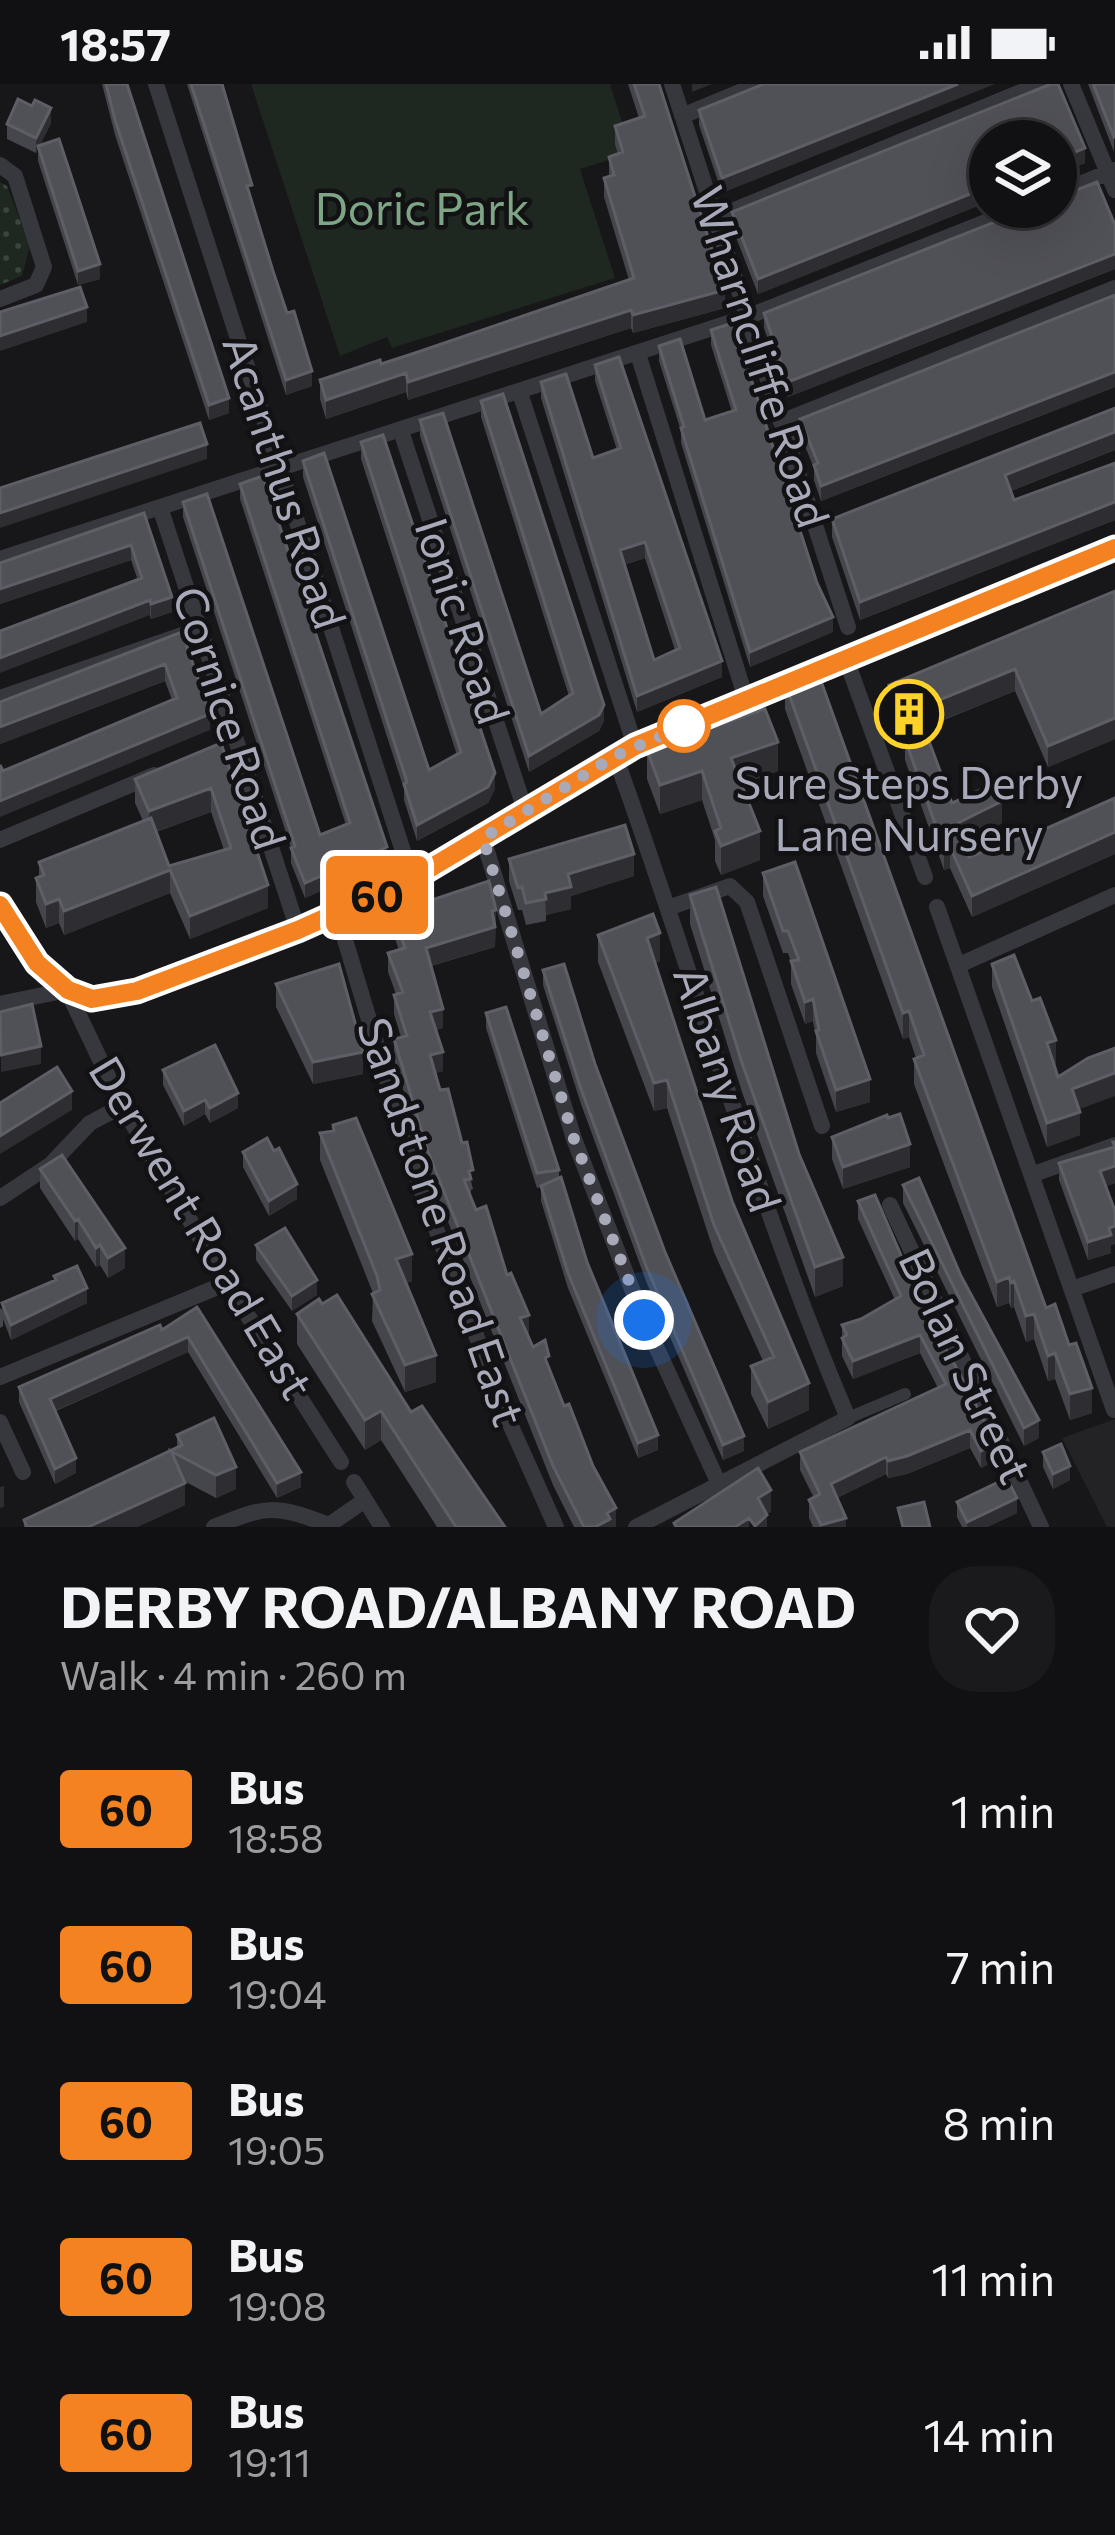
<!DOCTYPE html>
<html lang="en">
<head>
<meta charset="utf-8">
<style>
	body { margin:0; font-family:Commissioner,sans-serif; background:#1a191b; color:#f1f3f6; height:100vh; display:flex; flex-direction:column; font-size:45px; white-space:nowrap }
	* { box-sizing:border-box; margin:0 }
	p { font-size:39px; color:#9c9d9f }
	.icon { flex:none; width:66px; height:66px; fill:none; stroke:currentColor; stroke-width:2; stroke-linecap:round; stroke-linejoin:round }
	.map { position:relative; height:1443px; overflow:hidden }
	.sheet { display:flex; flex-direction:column; background:#111012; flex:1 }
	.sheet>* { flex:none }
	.badge { padding:0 24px; border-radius:9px; font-size:42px; line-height:78px }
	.tools { position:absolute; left:969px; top:36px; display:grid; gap:24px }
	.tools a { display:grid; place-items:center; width:108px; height:108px; border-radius:50%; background:#111012; box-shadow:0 12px 48px #0002,0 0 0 3px #303032; font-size:60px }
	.you { position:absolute; width:60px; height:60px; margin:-30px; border:9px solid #fff; border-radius:50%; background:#1a73e8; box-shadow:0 0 0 18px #1a73e833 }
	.map>.badge { position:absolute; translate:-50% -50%; box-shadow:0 0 0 6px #fff }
	.round { display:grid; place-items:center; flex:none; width:126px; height:126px; border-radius:48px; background:#1a191b }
	.head { display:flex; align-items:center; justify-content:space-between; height:204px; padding:0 60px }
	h1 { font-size:57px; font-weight:700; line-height:90px }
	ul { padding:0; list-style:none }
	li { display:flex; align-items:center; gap:36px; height:156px; padding:0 60px }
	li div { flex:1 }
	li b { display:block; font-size:45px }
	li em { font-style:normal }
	li .badge { min-width:132px; font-weight:700; text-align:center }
	.status { display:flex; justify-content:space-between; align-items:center; height:84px; padding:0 60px; background:#111012; direction:ltr }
	.status svg { height:33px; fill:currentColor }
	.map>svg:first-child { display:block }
	.built { fill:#232225 }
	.grass { fill:url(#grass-dots) }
	.green { fill:#1e2720 }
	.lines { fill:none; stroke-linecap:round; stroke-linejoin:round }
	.pedestrian { stroke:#37373e; stroke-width:12 }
	.minor { stroke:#37373e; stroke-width:16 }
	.tertiary { stroke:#37373e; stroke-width:21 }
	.wall { fill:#45464b; fill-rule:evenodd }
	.shaded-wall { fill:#2e2e32 }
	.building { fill:#505057; stroke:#5e5e66; stroke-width:3; fill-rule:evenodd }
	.line-casing { stroke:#fff; stroke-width:27 }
	.line { stroke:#f58220; stroke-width:18 }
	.walk { stroke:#a8aab9; stroke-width:12; stroke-dasharray:0 21.6 }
	.stop-dot { fill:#fff; stroke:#f58220; stroke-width:6 }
	.labels { text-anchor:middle; stroke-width:9; stroke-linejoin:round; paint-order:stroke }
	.park-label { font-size:45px; fill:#7ea585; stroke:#121113 }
	.street-label { font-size:45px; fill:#a8aab9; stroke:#121113 }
	.poi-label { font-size:45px; fill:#a8aab9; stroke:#121113 }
</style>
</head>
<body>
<div class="status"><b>18:57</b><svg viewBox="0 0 49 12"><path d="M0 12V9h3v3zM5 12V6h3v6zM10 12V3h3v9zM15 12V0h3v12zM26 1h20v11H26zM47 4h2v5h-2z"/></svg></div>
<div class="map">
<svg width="1115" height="1443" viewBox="0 0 1115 1443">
	<defs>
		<pattern id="grass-dots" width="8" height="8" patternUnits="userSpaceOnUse" patternTransform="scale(3)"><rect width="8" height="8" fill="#1e2720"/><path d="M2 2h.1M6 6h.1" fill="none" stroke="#3c443e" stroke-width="1.8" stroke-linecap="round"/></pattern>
	</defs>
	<rect width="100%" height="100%" fill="#171618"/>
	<path class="built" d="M1115,1335V1443H1107L1062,1354Z"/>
	<path class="grass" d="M0,98L7,102L30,162L22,192L0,201Z"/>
	<path class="green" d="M251,0H610L632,69L580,85L615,194L392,264L387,253L340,272Z"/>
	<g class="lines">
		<path class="pedestrian" d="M848,1334L905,1310"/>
		<path class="minor" d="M156,0L412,795
			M672,0L848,543
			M1071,0L1115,106
			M682,32L759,0
			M0,81L15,92L44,183L36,201L0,215
			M1056,110L1114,86
			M715,134L1040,0
			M747,233L1023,123
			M638,270L747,618
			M520,309L635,662
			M781,338L1115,204
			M401,347L525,726
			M160,423L298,846
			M0,475L731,238
			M846,575L925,793
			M0,614L202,544
			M615,672C695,892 756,1118 848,1334L636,1443
			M483,754L574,1055L644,1236L719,1400
			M0,756L154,691
			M937,823L1114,1326
			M668,824L730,802L747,818L822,1042
			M337,829L415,1089L506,1331L556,1443
			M959,881L1115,811
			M0,920L67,906L122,1022L227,1199L341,1378
			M1034,1090L1115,1061
			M0,1114L50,1081L90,1039L122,1022
			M890,1121L1041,1443
			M1072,1205L1115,1190
			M0,1293L227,1199
			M0,1338L23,1388
			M354,1398L382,1443
			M214,1443C265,1422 274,1420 326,1440
			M326,1443L365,1416"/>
		<path class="tertiary" d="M0,821L37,879L67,906L92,915L137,907L298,846L412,795L635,662L1115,463"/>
	</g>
	<path class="wall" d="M102,0H127L229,329L209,336L115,51Z
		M187,0H222L251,116L312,302L286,311Z
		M628,0H659L725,224L633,249L631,244L408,316L406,308L326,335L320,315V296L381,280L629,196L604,113V94L609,93V73L618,70L615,60V42L639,34Z
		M764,0L722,109L699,41V26Z
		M1051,0H1058L1085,64V79L1056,91V57H990V117L758,210L732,143V128Z
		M1088,0H1115L1114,68Z
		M51,39L40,61L100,195L78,201L38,77V65L36,69L7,55V40Z
		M1115,141V185L788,313L764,244V229Z
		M1115,211V303L821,417L814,396V384L800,350V335Z
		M711,246L833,548L750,583L681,359V347L659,277V262L705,336L732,328L711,261Z
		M595,281L722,593L637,628L541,314V298L593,374L617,366L595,297ZM645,474L675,566L654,576L624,481Z
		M481,317L604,637L599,647L529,688L420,352V336L541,630L569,612L481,333Z
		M1115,324V366L1011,407L1014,416L1115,379V436L860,536L832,453V435Z
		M361,358L495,705L488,719L417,757L404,716V705L303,393V377L429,686L457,671L361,375Z
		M240,400L387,778L305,814L291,779V764L183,433V418L320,751L346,741L240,415Z
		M144,429L172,528L151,535L131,476L0,520V479Z
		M1115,507V655L1048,683L1015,607L924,644L952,719L1002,739L964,757L969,773L1047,744L1115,714V770L972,833L950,784L944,786L905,676V659L889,622V601Z
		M182,548L210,646L3,687L172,616L165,597L0,660V618Z
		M785,599L1046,1224L1092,1329L1070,1336L1055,1295L1048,1297L1034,1255L1026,1258L1014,1223L1011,1224L1009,1219L997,1223L914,1000V975L916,974L909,953L903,955L785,625Z
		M221,659L268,824L190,855L170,809L64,851L59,839L46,844L36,818V794L39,793V778L143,737L135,719V695ZM211,728L224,766L169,782L156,748Z
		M647,666L778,687L741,700L760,776L721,791L715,777V756L702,716L660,730L647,695Z
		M509,775L634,792L571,812V825L546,831V837L526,841L522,826H518L509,797Z
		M763,789L870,1018L836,1028L816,969V952L813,937L805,940L791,900V878L788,869H783L763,812Z
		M690,811L799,1070L843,1202L815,1213L742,1008L690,840Z
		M496,826L495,863L431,882L443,944L436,946L443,987L435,989L440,1006L448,1005L473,1105L471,1106V1113L507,1191L528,1251L533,1263L549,1286L616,1443H574L553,1401L427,1085L394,975V955L401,953L394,930V911L396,910L388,888V869L399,866L393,849V829Z
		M598,851L660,877L655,879L732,1117L809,1326L768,1345L751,1310V1282L763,1277L714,1168L667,1024L654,1027L598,878Z
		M992,880L1056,980H1054L1058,993L1079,1025L1080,1051L1047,1063L992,903Z
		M543,886L595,980L665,1168L744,1367L723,1376L646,1197L581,1020L543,901Z
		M276,900L363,990L313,1000L276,923Z
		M486,929L559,1086V1094L587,1178L658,1366L638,1374L568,1204L541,1117V1103L537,1104L486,944Z
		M163,986L238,1024L210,1039L205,1030L184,1042L163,1001Z
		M333,1041L412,1197L406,1199L436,1298L405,1308L372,1237L373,1209L320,1076V1049L333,1047Z
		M832,1053L910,1083L843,1105L832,1075Z
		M1113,1058H1115V1099L1106,1102L1115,1127V1160L1111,1161V1169L1088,1176L1059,1096V1079L1113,1064Z
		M243,1068L297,1115L269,1132L243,1083Z
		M40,1085L125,1184L108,1194L100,1181L96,1183L78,1155L75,1157L40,1104Z
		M903,1101L961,1192L1039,1354L1024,1362L903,1119Z
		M858,1117L919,1213L996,1376L981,1384L970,1364L907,1390L888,1394L886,1390L837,1414L846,1443H813L809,1434V1416L814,1414L800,1386V1368L938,1304L920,1269L853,1295L842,1272V1241L861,1235L895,1216L858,1135Z
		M256,1161L317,1211L292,1227L256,1176Z
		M54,1192L87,1219L11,1256L3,1235V1242L0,1244V1224L2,1226V1219L54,1197Z
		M197,1223L301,1403L277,1414L188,1268L56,1327L76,1389L55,1400L19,1318V1303L162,1246Z
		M297,1230L411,1328L505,1443H437L381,1356L365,1366L297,1260Z
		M177,1351L236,1405L216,1414L184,1397L185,1421L137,1443H24V1436L177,1364Z
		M1043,1368L1070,1396L1053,1405L1043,1383Z
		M957,1418L1017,1429L987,1443H962L957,1433Z"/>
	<path class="shaded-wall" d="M692,0H712L692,8Z
		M958,0H995L722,109V94Z
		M51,24V39L36,69V54Z
		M1085,64V79L1056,91V76Z
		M990,102V117L758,210V195Z
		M1115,170V185L788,313V298Z
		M100,180V195L78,201V187Z
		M725,206V224L633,249V231Z
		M87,223V238L0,267V252Z
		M631,226V244L408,316V298Z
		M312,287V302L286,311V296Z
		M1115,288V303L821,417V402Z
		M406,289V308L326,335V316Z
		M229,314V329L209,336V321Z
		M1115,348V366L1005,409V391Z
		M207,360V375L0,444V429Z
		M1115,418V436L860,536V518Z
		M645,458V474L620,482V466Z
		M131,461V476L0,520V505Z
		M172,513V528L151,535V520Z
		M150,516V531L0,589V574Z
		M833,533V548L750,583V568Z
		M722,577V593L637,628V612Z
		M165,580V597L0,660V643Z
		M1015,585V607L917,646V625Z
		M604,621V637L599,647L529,688V672Z
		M210,630V646L0,733V717Z
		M1115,634V655L1048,683V662Z
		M778,658V687L731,703V674Z
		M702,687V716L660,730V701Z
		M495,689V705L488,719L417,757V741Z
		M211,704V728L149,750V727Z
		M1002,717V739L958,760V739Z
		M760,747V776L721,791V762Z
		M1115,748V770L972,833V812Z
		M387,763V778L305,814V799Z
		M950,763V784L944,786V765Z
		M634,770V792L571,812V825L546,831L545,809L568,790Z
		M170,786V809L64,851V827Z
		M268,801V824L190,855V832Z
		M59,815V839L46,844V820Z
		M496,826L495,863L426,883V864Z
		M660,849V877L647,882V854Z
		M813,915V937L805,940V918Z
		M443,925V944L430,948V928Z
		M909,927V953L903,955V929Z
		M1056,956V980L1047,983V959Z
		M41,962V980L1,988V971Z
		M363,968V990L313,1000V978Z
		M443,968V987L430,991V971Z
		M1115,989V1012L1072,1028V1005Z
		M870,995V1018L836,1028V1006Z
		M667,996V1024L654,1027V999Z
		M72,1007V1026L0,1070V1052Z
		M238,1009V1024L210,1039V1024Z
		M205,1016V1030L184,1042V1027Z
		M1080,1028V1051L1047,1063V1039Z
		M910,1060V1083L843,1105V1083Z
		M1115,1082V1099L1100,1104V1087Z
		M297,1100V1115L269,1132V1117Z
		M78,1135V1155L75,1157V1137Z
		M1115,1142V1160L1111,1161V1169L1088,1176V1158L1109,1144Z
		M100,1161V1181L96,1183V1164Z
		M125,1164V1184L108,1194V1174Z
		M412,1170V1197L396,1202V1175Z
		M843,1173V1202L815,1213V1183Z
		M1009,1193V1219L997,1223V1198Z
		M317,1196V1211L292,1227V1212Z
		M1014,1197V1223L1011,1224V1199Z
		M87,1204V1219L11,1256V1241Z
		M1034,1230V1255L1026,1258V1232Z
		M529,1231V1250L520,1254V1234Z
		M920,1251V1269L853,1295V1277Z
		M188,1253V1268L50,1329V1315Z
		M1055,1269V1295L1048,1297V1272Z
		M436,1271V1298L405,1308V1281Z
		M809,1299V1326L768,1345V1318Z
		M1092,1304V1329L1070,1336V1310Z
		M381,1327V1356L365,1366V1336Z
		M1039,1336V1354L1024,1362V1344Z
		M970,1346V1364L907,1390L888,1394V1377Z
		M658,1351V1366L638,1374V1359Z
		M744,1352V1367L723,1376V1361Z
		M996,1359V1376L981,1384V1367Z
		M886,1373V1390L831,1417V1400Z
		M76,1374V1389L55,1400V1385Z
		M1070,1382V1396L1053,1405V1390Z
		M236,1383V1405L216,1414V1391Z
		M301,1388V1403L277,1414V1399Z
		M185,1399V1421L137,1443H88Z
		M4,1402V1423L0,1424V1403Z
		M771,1406V1428L758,1436V1414Z
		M1017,1414V1429L987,1443H967V1438Z
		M616,1424V1443H595L607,1429Z
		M767,1431V1443H755V1442Z
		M749,1434V1443H735Z
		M846,1434V1443H821V1441Z"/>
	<path class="building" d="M106,0H127L229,314L209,321L115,36Z
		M191,0H222L252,101L247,102L273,187L287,229L294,227L312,287L286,296Z
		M634,0H659L725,206L633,231L631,226L408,298L406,289L326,316L320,296L380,276L381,280L415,269L634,194L604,94L614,91L609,73L623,68L615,42L645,32Z
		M764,0H958L722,94L699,26Z
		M1051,0H1058L1085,64L1056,76V57H990V102L758,195L732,128Z
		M1093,0H1115V52L1114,53Z
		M18,15L32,22L35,16L51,24L36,54L7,40Z
		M59,55L100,180L78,187L38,62Z
		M1097,98L1115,141V170L788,298L764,229L1033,123H1056V114Z
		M80,203L87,223L0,252V228Z
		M1115,211V288L821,402L814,381L818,379L800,335Z
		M733,239L817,499L833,533L750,568L681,344L684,343L659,262L680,255L705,336L736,326L711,246Z
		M619,273L722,577L637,612L541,298L566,290L593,374L621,364L595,281ZM645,458L680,564L654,576L620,466Z
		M503,310L604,621L599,631L529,672L420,336L443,329L541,630L573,609L481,317Z
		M1115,324V348L1005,391L1014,416L1115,379V418L860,518L832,435Z
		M200,339L207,360L0,429V404Z
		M383,351L495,689L488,703L417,741L404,700L407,698L303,377L324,369L429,686L461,668L361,358Z
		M263,392L387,763L305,799L291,764L295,762L183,418L207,410L320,751L350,739L240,400Z
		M144,429L172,513L151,520L150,516L0,574V547L142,494L131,461L0,505V479Z
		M1115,507V634L1048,662L1015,585L917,625L952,719L993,700L1002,717L958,739L969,773L1047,744L1115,714V748L972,812L950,763L944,765L905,655L911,652L889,601Z
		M182,548L210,630L0,717V681L3,687L177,614L165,580L0,643V618Z
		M817,586L1046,1224L1055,1220L1069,1261L1076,1259L1092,1304L1070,1310L1055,1269L1048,1272L1034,1230L1026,1232L1014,1197L1011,1199L1009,1193L997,1198L914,975L924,971L909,927L903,929L785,599Z
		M765,625L778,658L731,674L760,747L721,762L715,747L721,744L702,687L660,701L647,666Z
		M221,659L268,801L190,832L170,786L64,827L59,815L46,820L36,794L44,791L39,778L151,734L169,782L231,764L211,704L149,727L135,695Z
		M625,741L634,770L568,790L571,803L545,809L546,815L526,819L522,803L518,804L509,775Z
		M795,778L870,995L836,1006L816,947L819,946L813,915L805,918L791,877L799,876L788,847H783L763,789Z
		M489,797L496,826L492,827L495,843L426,864L443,925L430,928L443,968L430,971L440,1006L448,1005L462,1059L467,1058L473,1086L469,1087L471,1095L464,1096L476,1126L486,1122L507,1191L511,1189L529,1231L520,1234L533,1263L545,1256L549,1272L545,1274L564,1322L569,1320L593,1382L616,1424L607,1429L610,1435L595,1443H584L553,1382L427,1065L394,955L407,952L394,911L403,908L388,869L405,864L393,829Z
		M716,803L799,1070L843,1173L815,1183L742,979L690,811Z
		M653,830L660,849L647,854L732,1117L809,1299L768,1318L751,1282L774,1273L714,1141L667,996L654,999L598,851Z
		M1014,871L1032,917L1040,914L1056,956L1047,959L1058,993L1088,974L1115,964V989L1072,1005L1080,1028L1047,1039L992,880Z
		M339,880L363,968L313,978L276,900Z
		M564,880L595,980L665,1168L744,1352L723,1361L646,1182L581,1005L543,886Z
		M32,920L41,962L1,971L0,928Z
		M506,923L559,1086L537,1089L486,929Z
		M215,961L238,1009L210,1024L205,1016L184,1027L163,986Z
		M57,983L72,1007L0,1052V1019Z
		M900,1030L910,1060L843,1083L832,1053L887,1031L888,1034Z
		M356,1034L412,1170L396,1175L436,1271L405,1281L372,1210L380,1206L377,1192L320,1049L334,1047L333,1041Z
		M267,1054L274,1067L279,1064L297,1100L269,1117L243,1068Z
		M1113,1058H1115V1082L1100,1087L1115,1127V1142L1109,1144L1111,1151L1088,1158L1059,1079L1115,1063Z
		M62,1071L125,1164L108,1174L100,1161L96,1164L78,1135L75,1137L40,1085Z
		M561,1093L587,1178L658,1351L638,1359L568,1189L541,1102Z
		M919,1094L961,1192L1039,1336L1024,1344L903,1101Z
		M875,1111L919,1213L996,1359L981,1367L970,1346L907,1372L888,1377L886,1373L831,1400L846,1434L821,1441L809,1416L820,1410L800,1368L946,1300L920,1251L853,1277L842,1254L847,1251L842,1241L861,1235L901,1212L858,1117Z
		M285,1144L317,1196L292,1212L256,1161Z
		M77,1182L87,1204L11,1241L2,1219L56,1196L54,1192Z
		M337,1211L411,1328L422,1322L505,1443H456L381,1327L365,1336L297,1230L319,1215L322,1220Z
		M197,1223L301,1388L277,1399L188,1253L50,1315L76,1374L55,1385L19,1303L160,1241L162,1246Z
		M214,1334L236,1383L216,1391L171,1367L185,1399L88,1443H27L24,1436L182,1361L177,1351Z
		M1061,1360L1070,1382L1053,1390L1043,1368Z
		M758,1384L771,1406L758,1414L767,1431L755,1442L749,1434L735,1443H676L674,1439Z
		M1007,1394L1017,1414L967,1438L957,1418Z
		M924,1418L930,1443H903L898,1424Z"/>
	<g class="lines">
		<g class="line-casing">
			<path id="line" d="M0,821L37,879L68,906L92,915L137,907L298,846L412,795L635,662L1115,464"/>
		</g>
		<use href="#line" class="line"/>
		<path class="walk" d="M644,1236L574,1055L483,754L615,672L684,642"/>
	</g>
	<defs>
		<g id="building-ring" transform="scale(3.45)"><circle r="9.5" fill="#121113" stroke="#fcd22b" stroke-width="1.5"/><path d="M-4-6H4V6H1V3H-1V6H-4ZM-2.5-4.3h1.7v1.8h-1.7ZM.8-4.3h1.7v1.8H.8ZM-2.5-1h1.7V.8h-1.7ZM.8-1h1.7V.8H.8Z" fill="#fcd22b"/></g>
	</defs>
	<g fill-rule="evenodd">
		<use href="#building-ring" x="909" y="630"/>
	</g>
	<circle class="stop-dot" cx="684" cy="642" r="24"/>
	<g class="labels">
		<g class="park-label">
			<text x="422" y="141">Doric Park</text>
		</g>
		<g class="street-label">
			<text transform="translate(760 273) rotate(72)" y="16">Wharncliffe Road</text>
			<text transform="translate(284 398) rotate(72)" y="16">Acanthus Road</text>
			<text transform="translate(462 537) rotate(72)" y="16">Ionic Road</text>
			<text transform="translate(229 634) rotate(72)" y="16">Cornice Road</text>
			<text transform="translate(727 1005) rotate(72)" y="16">Albany Road</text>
			<text transform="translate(441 1138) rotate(71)" y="16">Sandstone Road East</text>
			<text transform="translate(201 1144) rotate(59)" y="16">Derwent Road East</text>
			<text transform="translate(965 1282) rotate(65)" y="16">Bolan Street</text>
		</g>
		<g class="poi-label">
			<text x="909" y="715">Sure Steps Derby<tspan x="909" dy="52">Lane Nursery</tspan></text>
		</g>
	</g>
</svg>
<div class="tools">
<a><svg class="icon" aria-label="layers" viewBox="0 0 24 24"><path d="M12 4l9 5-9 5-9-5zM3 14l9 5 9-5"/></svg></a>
</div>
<div class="you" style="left:644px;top:1236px"></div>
<b class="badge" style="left:377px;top:811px;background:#f58220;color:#111">60</b>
</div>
<section class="sheet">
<div class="head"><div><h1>DERBY ROAD/ALBANY ROAD</h1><p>Walk · 4 min · 260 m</p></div><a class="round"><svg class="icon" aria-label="heart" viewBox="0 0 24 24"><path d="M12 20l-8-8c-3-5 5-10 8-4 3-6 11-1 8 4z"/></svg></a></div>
<ul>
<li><span class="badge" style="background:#f58220;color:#111">60</span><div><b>Bus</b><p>18:58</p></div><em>1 min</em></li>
<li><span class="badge" style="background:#f58220;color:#111">60</span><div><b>Bus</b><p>19:04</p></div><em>7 min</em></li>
<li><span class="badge" style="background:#f58220;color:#111">60</span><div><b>Bus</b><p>19:05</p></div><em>8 min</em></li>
<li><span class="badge" style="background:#f58220;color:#111">60</span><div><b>Bus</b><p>19:08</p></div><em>11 min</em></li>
<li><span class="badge" style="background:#f58220;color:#111">60</span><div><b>Bus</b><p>19:11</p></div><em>14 min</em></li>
</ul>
</section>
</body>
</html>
